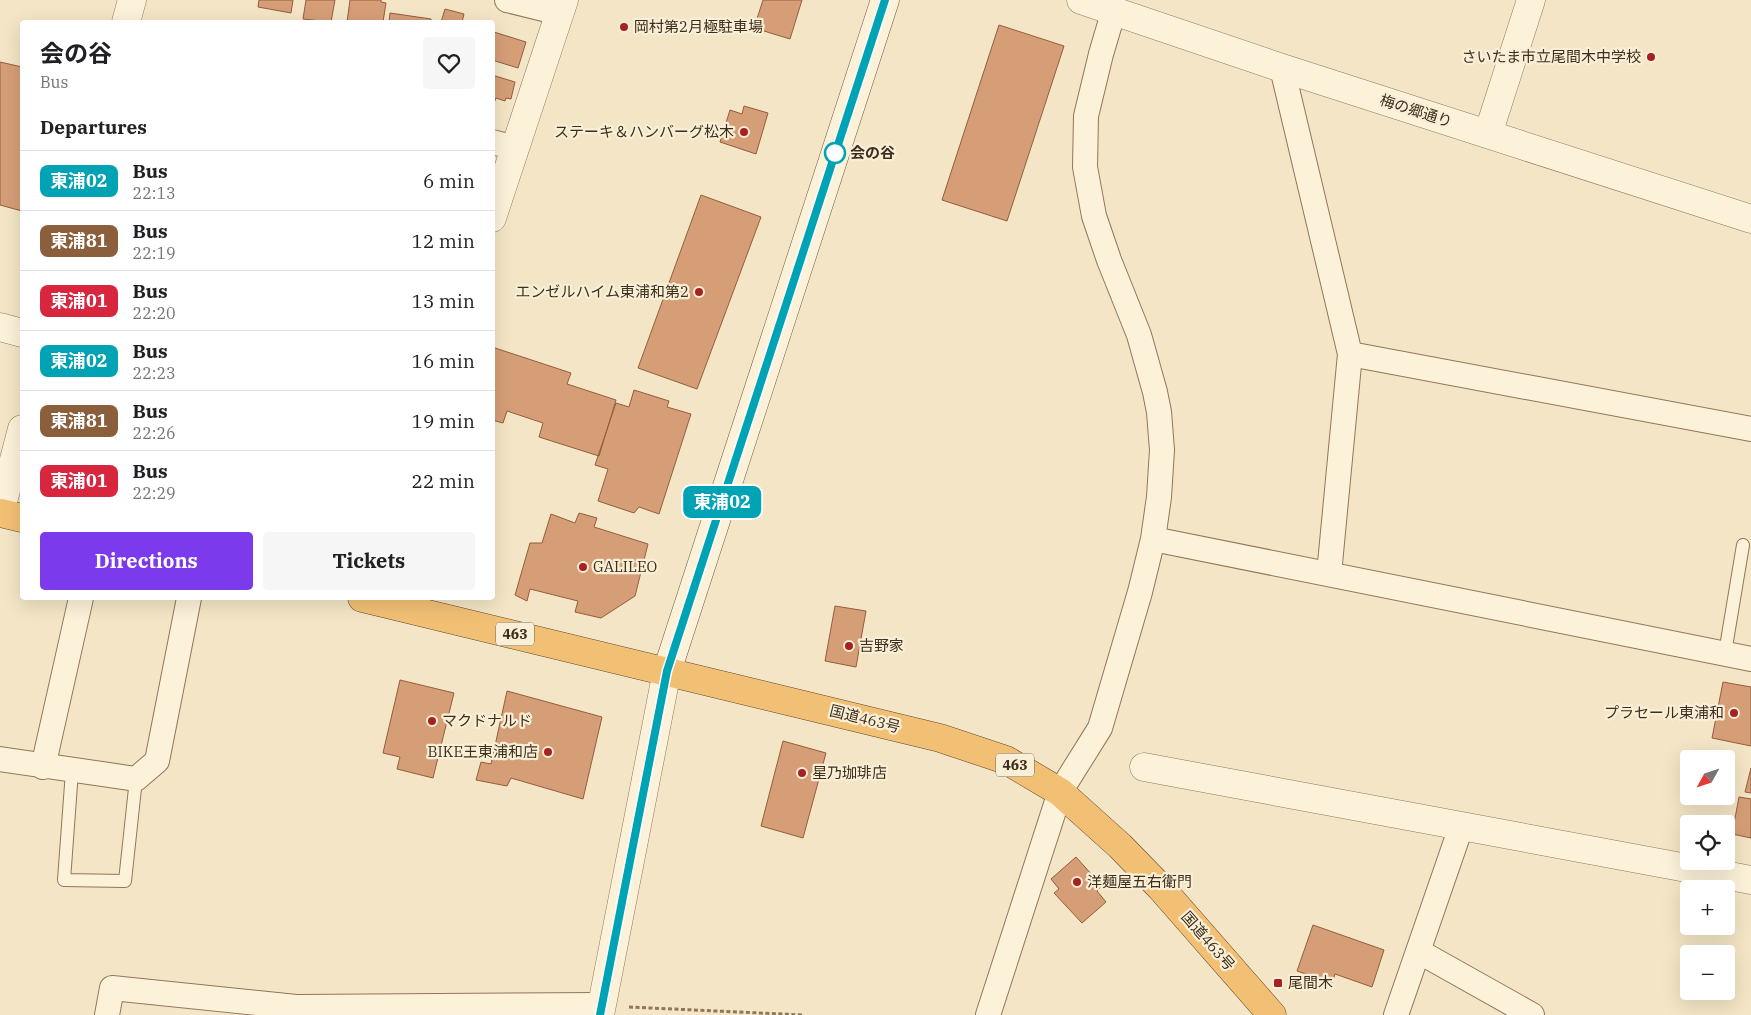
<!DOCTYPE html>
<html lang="en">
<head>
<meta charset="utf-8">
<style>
	body { margin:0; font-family:"IBM Plex Serif","Noto Sans JP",serif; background:#f6f6f6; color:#202124; height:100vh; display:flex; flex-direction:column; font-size:19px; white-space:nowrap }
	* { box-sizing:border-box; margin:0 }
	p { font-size:16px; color:#757577 }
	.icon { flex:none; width:28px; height:28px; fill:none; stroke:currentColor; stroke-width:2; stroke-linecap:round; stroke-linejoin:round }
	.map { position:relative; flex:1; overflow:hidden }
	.drawer { position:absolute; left:20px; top:20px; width:475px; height:580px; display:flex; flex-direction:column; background:#fff; border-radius:5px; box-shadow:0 5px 20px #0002 }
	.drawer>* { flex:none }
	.badge { padding:0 10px; border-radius:8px; font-size:18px; line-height:32px }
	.needle { width:32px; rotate:230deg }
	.buttons { position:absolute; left:1680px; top:750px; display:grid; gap:10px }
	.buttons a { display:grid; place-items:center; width:55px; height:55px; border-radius:5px; background:#fff; box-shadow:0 5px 20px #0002; font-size:25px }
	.map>.badge { position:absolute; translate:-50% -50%; box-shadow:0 0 0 2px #fff }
	h2 { padding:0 20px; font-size:19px; line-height:45px }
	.round { display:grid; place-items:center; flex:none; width:52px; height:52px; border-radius:5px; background:#f6f6f6 }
	.headline { display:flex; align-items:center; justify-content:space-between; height:85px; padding:0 20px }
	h1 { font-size:24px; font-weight:700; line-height:38px }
	.action { display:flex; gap:10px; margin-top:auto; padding:10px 20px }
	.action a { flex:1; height:58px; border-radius:5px; background:#7c3aed; color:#fff; font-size:20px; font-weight:700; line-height:58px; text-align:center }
	.action a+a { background:#f6f6f6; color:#202124 }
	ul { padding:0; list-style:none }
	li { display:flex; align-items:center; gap:15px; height:60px; padding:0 20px; border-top:1px solid #e0e0e0 }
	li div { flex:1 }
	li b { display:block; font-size:19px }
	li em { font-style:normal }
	li .badge { min-width:55px; font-weight:700; text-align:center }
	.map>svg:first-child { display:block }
	.building { fill:#d59e77; stroke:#935e3b }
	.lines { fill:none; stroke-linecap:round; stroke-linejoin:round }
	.service-casing { stroke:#917658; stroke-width:14 }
	.minor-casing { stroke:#917658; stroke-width:26 }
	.tertiary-casing { stroke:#917658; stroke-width:29 }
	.secondary-casing { stroke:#72573c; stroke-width:29 }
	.trunk-casing { stroke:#5e442d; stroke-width:29 }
	.path { stroke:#917658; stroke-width:3; stroke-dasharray:4 2.5; stroke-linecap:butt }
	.service { stroke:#fcf2da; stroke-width:12 }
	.minor { stroke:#fcf2da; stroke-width:24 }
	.tertiary { stroke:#fcf2da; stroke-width:28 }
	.secondary { stroke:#fcf2da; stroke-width:28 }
	.trunk { stroke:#f2c074; stroke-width:28 }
	.line-casing { stroke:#fff; stroke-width:11 }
	.line { stroke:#00a3b4; stroke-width:8 }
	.poi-dot { fill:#a62222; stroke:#f9efd6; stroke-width:2 }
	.stop-dot { fill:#fff; stroke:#00a3b4; stroke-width:2.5 }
	.labels { text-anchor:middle; stroke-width:4.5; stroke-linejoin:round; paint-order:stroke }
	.shield { fill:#f9efd6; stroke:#776855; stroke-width:1 }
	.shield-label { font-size:14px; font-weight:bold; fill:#3f2e1e }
	.poi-label { font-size:15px; fill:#3f2e1e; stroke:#f9efd6; text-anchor:start }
	.street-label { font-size:15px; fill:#3f2e1e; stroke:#f9efd6 }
	.stop-label { font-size:15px; font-weight:bold; fill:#3f2e1e; stroke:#f9efd6; text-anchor:start }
</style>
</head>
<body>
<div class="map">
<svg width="1751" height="1015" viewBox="0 0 1751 1015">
	<rect width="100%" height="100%" fill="#f3e5c5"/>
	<path class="building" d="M259,0H293L291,13L258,7Z
		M306,0H335L331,22L303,19Z
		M350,0H381V2L386,3L383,22H347Z
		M763,0H802L790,39L754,28Z
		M445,9L464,14L462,22H441Z
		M390,13L431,19V22H389Z
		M999,25L1064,46L1007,221L942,200Z
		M494,32L526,42L518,68L492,60Z
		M0,62L22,67V211L0,205Z
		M492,75L515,82L511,99L506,98L505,101L496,98L492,108Z
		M744,106L768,113L756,154L720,142L730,110L742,114Z
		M701,195L761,217L697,389L638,368Z
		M492,347L571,373L567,384L616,400L599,456L539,437L543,423L507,411L503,423L492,420Z
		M634,390L669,401L667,407L691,414L659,514L639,507L634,513L598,501L608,469L595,465L616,403L629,407Z
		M579,513L597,518L594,527L648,544L635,596L601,618L575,612L578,601L530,589L527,601L515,595L530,543H542L551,514L575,523Z
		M835,606L866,611L856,667L825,661Z
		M400,680L454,693L433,778L397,769L400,757L383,753Z
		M1723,682L1751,687V746L1712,738Z
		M507,691L602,717L583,799L511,778L507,786L476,780L481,762L491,764Z
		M783,741L826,753L803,838L761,826Z
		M1751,768V793L1745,792Z
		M1739,797L1751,799V838L1732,834Z
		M1076,857L1102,886L1097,891L1106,902L1082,923L1054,893L1059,889L1051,879Z
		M1313,925L1384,950L1372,987L1335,974L1332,983L1297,971Z"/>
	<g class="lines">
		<g class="service-casing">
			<path id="service" d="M1725,653L1743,545
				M72,771L64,880L125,881L136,779"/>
		</g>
		<g class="minor-casing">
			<path id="minor" d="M507,0L560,13
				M1282,68L1350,354L1329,574
				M492,142L516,148
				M1350,354L1751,429
				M1153,539L1751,659
				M0,759L136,779L157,761L189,598
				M43,767L81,598
				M1418,951L1532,1015
				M107,1015L112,988L296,1007L602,1005
				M988,1015L1060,792L1100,728L1140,592L1153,539L1159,497L1162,450L1159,412L1155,392L1139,335L1109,260L1094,216L1085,167L1086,116L1101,54L1114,10
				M1396,1015L1461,827"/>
		</g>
		<g class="tertiary-casing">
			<path id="tertiary" d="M1081,0L1282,68L1751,219
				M126,22L132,0
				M1488,134L1531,0
				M492,218L564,0
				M0,327L22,333
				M0,513L22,429
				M1144,767L1751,880
				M600,1015L667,671"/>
		</g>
		<g class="secondary-casing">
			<path id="secondary" d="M667,671L885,0"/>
		</g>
		<g class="trunk-casing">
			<path id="trunk" d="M0,513L22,518
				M362,598L940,738L1006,760L1060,792L1120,846L1160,887L1272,1015"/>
		</g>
		<path class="path" d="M629,1007L803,1015"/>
		<use href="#service" class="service"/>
		<use href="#minor" class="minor"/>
		<use href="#tertiary" class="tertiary"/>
		<use href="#secondary" class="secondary"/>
		<use href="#trunk" class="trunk"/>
	</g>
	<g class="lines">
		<g class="line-casing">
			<path id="line" d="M600,1015L667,671L885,0"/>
		</g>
		<use href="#line" class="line"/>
	</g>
	<g class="poi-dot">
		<circle cx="624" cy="27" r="5"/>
		<circle cx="1651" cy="57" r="5"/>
		<circle cx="744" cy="132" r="5"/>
		<circle cx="699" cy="292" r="5"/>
		<circle cx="583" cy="567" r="5"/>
		<circle cx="849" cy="646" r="5"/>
		<circle cx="1734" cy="713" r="5"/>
		<circle cx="432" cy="721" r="5"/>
		<circle cx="548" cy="752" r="5"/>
		<circle cx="802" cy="773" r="5"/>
		<circle cx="1077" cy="882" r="5"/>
		<rect x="1273" y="978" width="10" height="10" rx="2.5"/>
	</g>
	<circle class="stop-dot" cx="835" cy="153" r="10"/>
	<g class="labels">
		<g class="shield">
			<rect x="496" y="622.5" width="38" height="23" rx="4"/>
			<rect x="996" y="753.5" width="38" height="23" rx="4"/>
		</g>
		<g class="shield-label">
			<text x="515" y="639">463</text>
			<text x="1015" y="770">463</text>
		</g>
		<g class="poi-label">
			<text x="634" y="32">岡村第2月極駐車場</text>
			<text x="1641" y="62" text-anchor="end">さいたま市立尾間木中学校</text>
			<text x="734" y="137" text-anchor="end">ステーキ＆ハンバーグ松木</text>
			<text x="689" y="297" text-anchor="end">エンゼルハイム東浦和第2</text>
			<text x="593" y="572">GALILEO</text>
			<text x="859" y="651">吉野家</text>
			<text x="1724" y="718" text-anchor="end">プラセール東浦和</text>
			<text x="442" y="726">マクドナルド</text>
			<text x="538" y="757" text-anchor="end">BIKE王東浦和店</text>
			<text x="812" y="778">星乃珈琲店</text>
			<text x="1087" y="887">洋麺屋五右衛門</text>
			<text x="1288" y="988">尾間木</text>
		</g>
		<g class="street-label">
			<text transform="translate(1416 111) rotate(18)" y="5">梅の郷通り</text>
			<text transform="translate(865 719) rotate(14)" y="5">国道463号</text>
			<text transform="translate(1208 941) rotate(49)" y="5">国道463号</text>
		</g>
		<g class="stop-label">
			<text x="850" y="158">会の谷</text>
		</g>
	</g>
</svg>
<div class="buttons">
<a><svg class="needle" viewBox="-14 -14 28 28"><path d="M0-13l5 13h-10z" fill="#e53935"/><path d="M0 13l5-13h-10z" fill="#757577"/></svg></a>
<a><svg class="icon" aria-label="locate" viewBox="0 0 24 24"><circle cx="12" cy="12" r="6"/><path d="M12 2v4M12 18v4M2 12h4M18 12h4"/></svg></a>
<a>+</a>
<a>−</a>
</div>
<b class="badge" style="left:722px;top:502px;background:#00a3b4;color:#fff">東浦02</b>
<section class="drawer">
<div class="headline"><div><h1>会の谷</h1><p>Bus</p></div><a class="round"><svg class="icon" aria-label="heart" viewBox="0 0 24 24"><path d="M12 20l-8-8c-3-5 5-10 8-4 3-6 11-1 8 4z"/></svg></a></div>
<h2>Departures</h2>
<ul>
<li><span class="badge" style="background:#00a3b4;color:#fff">東浦02</span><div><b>Bus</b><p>22:13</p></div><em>6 min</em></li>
<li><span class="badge" style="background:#8b5e3c;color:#fff">東浦81</span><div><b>Bus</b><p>22:19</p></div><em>12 min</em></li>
<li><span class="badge" style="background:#d7263d;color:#fff">東浦01</span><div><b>Bus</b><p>22:20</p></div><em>13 min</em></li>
<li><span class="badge" style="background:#00a3b4;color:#fff">東浦02</span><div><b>Bus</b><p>22:23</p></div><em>16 min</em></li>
<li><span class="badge" style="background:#8b5e3c;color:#fff">東浦81</span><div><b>Bus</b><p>22:26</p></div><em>19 min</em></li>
<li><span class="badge" style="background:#d7263d;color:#fff">東浦01</span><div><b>Bus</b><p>22:29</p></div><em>22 min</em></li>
</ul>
<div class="action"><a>Directions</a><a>Tickets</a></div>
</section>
</div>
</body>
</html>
